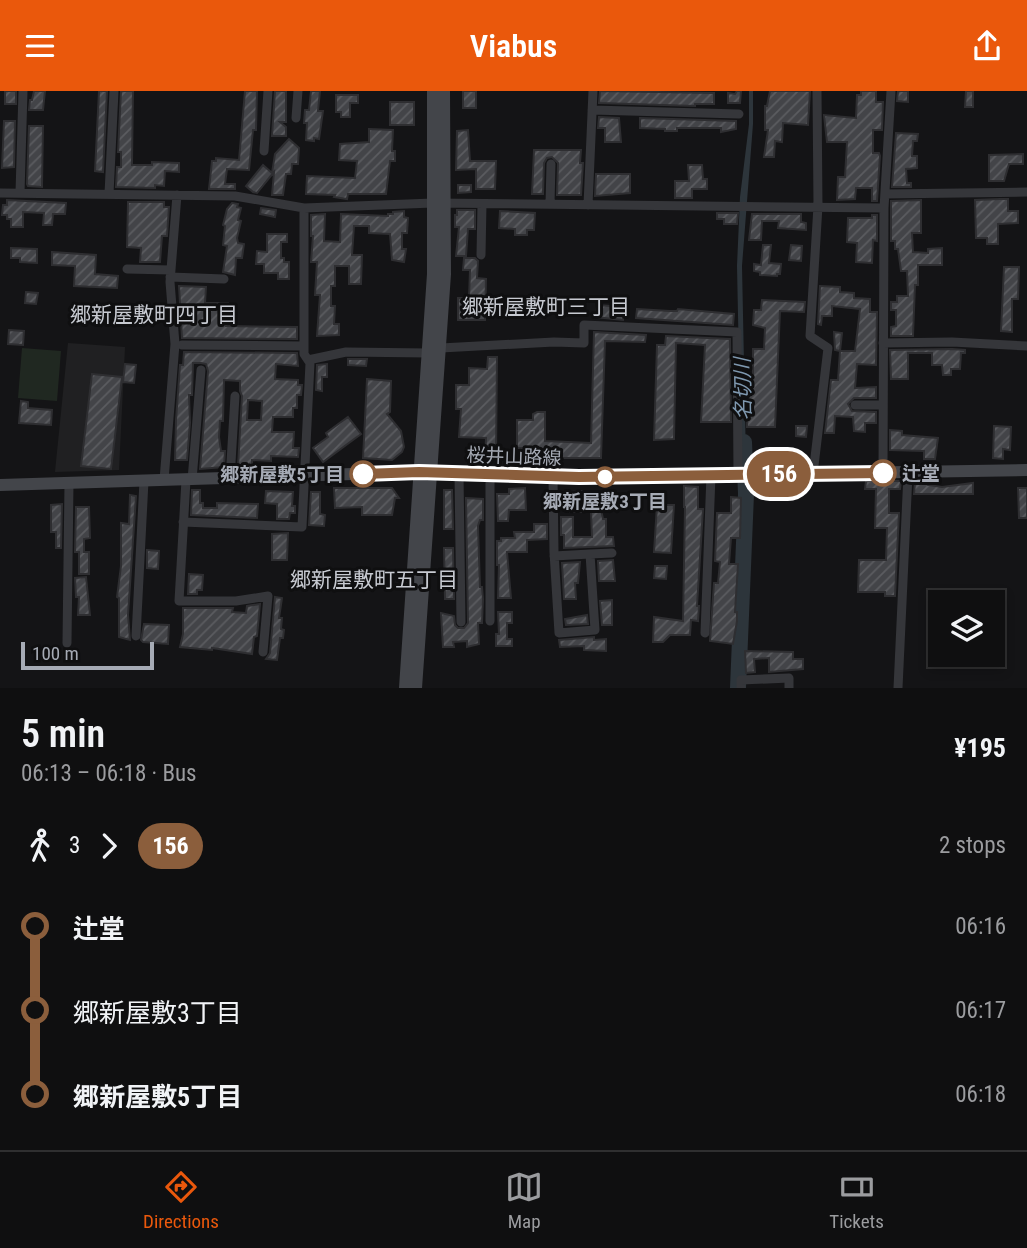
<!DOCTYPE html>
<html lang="en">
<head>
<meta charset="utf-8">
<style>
	body { margin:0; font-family:"Roboto Condensed","Noto Sans JP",sans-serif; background:#181819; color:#f1f3f6; height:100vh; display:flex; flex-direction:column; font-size:26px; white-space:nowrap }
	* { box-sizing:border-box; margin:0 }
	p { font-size:23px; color:#9b9c9f }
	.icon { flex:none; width:38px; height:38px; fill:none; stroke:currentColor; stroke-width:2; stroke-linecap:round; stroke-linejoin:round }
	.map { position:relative; height:597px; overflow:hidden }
	.sheet { display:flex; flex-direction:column; background:#0f0f10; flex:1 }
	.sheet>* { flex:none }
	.badge { padding:0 14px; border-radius:23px; font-size:24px; line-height:46px }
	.fabs { position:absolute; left:928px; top:499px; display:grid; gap:14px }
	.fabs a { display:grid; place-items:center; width:77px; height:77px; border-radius:0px; background:#0f0f10; box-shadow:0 4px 10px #0003,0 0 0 2px #2f2f30; font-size:35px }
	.scale { position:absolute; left:21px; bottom:18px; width:133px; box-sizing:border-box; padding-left:7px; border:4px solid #a6abb5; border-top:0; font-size:19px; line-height:24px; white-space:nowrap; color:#a6abb5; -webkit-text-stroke:5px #0f0f10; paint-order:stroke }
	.map>.badge { position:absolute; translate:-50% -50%; box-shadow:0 0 0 4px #fff }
	.legs { display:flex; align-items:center; gap:10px; height:77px; padding:0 21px; font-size:23px }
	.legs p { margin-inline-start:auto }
	.summary { display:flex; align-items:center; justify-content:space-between; height:119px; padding:0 21px }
	h1 { font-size:38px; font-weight:600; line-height:52px }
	ul { padding:0 21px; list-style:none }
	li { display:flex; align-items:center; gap:24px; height:84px; font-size:26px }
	li i { display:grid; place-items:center; width:10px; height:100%; margin:0 9px; background:currentColor }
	li i::after { content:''; width:18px; height:18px; margin:-9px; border:5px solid; border-radius:50%; background:#0f0f10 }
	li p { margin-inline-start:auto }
	li:first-child i { background:linear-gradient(#0000 50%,currentColor 0) }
	li:last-child i { background:linear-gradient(currentColor 50%,#0000 0) }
	header { display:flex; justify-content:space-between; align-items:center; height:91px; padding:0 21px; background:#ea580c; color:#fff; font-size:32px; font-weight:600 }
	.menu { display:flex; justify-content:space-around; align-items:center; height:98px; border-top:2px solid #2f2f30; background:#0f0f10; font-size:19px; color:#9b9c9f }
	.menu a { display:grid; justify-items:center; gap:4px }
	.menu .selected { color:#ea580c }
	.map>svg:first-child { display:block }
	.built { fill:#202022 }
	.grass { fill:#202821 }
	.water { fill:#2d353b }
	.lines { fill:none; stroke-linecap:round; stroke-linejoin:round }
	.river { stroke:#2d353b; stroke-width:16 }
	.building { fill:url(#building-hatch); stroke:#2e2e31; stroke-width:2; fill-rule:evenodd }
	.street { stroke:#35363a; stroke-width:9 }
	.secondary { stroke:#43454a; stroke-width:12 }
	.line-1-casing { stroke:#fff; stroke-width:16 }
	.line-1 { stroke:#8b5e3c; stroke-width:10 }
	.stop-1-dot { fill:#fff; stroke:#8b5e3c; stroke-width:3.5 }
	.labels { text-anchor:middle; stroke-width:6; stroke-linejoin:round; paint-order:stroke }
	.street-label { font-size:19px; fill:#a6abb5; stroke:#0f0f10 }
	.stop-label { font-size:19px; font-weight:bold; fill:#a6abb5; stroke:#0f0f10; text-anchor:start }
	.neighbourhood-label { font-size:21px; fill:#c7cad1; stroke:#0f0f10 }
	.water-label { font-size:21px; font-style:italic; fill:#7f98af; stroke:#0f0f10 }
</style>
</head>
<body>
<header><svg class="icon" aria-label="menu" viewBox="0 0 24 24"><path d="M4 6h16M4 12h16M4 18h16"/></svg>Viabus<svg class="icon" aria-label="share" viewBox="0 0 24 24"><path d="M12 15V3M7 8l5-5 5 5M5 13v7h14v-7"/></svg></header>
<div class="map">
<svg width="1027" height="597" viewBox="0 0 1027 597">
	<defs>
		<pattern id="building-hatch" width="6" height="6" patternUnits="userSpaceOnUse" patternTransform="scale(1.75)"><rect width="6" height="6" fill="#434448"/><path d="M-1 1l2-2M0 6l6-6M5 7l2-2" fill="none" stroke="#5b5c60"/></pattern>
	</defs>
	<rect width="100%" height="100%" fill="#141416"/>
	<path class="built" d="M68,252L125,256L119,379L55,381Z"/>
	<path class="grass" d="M22,257L61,260L57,310L18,307Z"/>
	<path class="water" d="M749,0H753V33L742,175L746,370L741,371L737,175L740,106L749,33Z"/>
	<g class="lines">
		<path class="river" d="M738,597L746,403L744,351"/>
	</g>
	<path class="building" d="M5,0H16V13H5Z
		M34,0H45L43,19H29L30,9H32Z
		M99,0H107L103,81L95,80Z
		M121,0H133L132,74H152V71L179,72V81L165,80L164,95L155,94V97L116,96L117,76H121V61H118Z
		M245,0H257L256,39H253L249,79L227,78L225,93H235V98H209L212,70H216V67L239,69Z
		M275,0H286V31H280L286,36V45H272Z
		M311,0H320L318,20H323L319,48L314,47V50L306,49L307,32H304L305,19H309Z
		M463,0H476V17H463Z
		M600,0L714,2V13H695V15L599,12Z
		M737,0H741L740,12H728V2L735,3Z
		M770,0H810L808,34L783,32L782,51L775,50L774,66H764L768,39H765V15H767Z
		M861,0H876V11H883L882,39H873V62H879L880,65L877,110H872V97H856L855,108L837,109L838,86H845L847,51H827L824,24L856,27L857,4H861Z
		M898,0H908V11L897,10Z
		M966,0H973V16H965Z
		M336,4H358V12H350V26H341V21H336Z
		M390,11H414V34H390Z
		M599,26L619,27L621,51H605V37H598Z
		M640,27L736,30V38L721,41V37H677V40H665V38L640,37Z
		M4,30H15L14,76L2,77Z
		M29,35H43L42,96L28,95L27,93Z
		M369,38L393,39L392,60H395V70H390L386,103H348L347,108L334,106L335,104L306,103L307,85L355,87L357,70L339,69L340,53L369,51Z
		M468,39L470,70H496L495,98H476V78L456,79L457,40Z
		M896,42L918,43L917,50H913L912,65H917V77L906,78L907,92H911V96H892Z
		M289,48L299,57L298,73H292L291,83H286L283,104H272L274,81L257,102L253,101L246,95L263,74L272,82L275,63Z
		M534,59H581L580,72H583L581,104H557L558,72L552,66L547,67L544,72L543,103H532Z
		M1023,63V73H1009L1004,90H989V64Z
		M688,74H702L703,88H707V98H692V107H675V90H689Z
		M596,83H630V102L595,105Z
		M458,94H471V101L458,102Z
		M1000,108H1008V120H1018V132L998,133V153H987V147H976L975,109Z
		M7,109L66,112L65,123H53L52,134H43L44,122L23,121V136H11V128H7V124H2L3,114H7Z
		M921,109V142H912L913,161L928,162V158L942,157V174H918V194H915L913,245H891V236L896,235V219H891V211H897V205H908L907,180H901L898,158H895V150H891V110Z
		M128,111H164V116H169L167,145H162L160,171H140L141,157L127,156Z
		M232,112L238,113L237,116L241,117L238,129L241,130L237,147L238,152L244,153L242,167H236L235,184L223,181L227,155L223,154L225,135L223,134L227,118Z
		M261,117L276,119L275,126L260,123Z
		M457,119H475V138H468L466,165H456L459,136H455V124H457Z
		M404,120V126L408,127L407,142H402V158H406L404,171L392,169L390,143L369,142V135H354L352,164H362L361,193H349V175H335V195H331V215H335L334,233H339V244L317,245L320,204H315L317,171H311L313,145H311V124L325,123L324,150L340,151L341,123L388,125V123H393V121Z
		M500,120L535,122L534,139H527V144H515V138L499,137Z
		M717,122H738L737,133H724V128H717Z
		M752,123H801V131L806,132V139L778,137L779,130H762L761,149H749Z
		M872,124H877V150L873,149L872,172L856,171L857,152L847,151L848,127H872Z
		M267,143H287V151H281V167H284V171H289V188H278V182H264V173H256L257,160L267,161Z
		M763,154H771L769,172L781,173L780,183H777V185L760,184V181L754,180V173L761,174Z
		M791,154L802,155L801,170L789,169Z
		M11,157L37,158V172L20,171V167H11Z
		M52,161L96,164L95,183L118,185L117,197L74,195L75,175L52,174Z
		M464,167H475L478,170L477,187L486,188L485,229H458V207H469L470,179H463Z
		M1004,176H1019L1018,208H1012V241L1001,240Z
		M179,195L206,196L205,212H228L226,235L297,236V248L182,247Z
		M820,195L840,196V201L854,202V207L870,208V221H877L876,274L857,273L855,297L876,296V307H854L848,313L852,320L876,321V332H865V341L854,340L853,326L835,325L834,342H825L831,289H838L840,260H855L860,218L832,215V225H822L821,234L818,233Z
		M26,201L38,202L36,213L25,212Z
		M762,209L805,211L804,221L780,220L775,336H747L748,312H745L744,303H748V285H753V258H764L765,237L753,234L754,219H761Z
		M597,214L625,216L623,229L595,226Z
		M637,218L670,220H677L678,218L734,223L733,234L636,227Z
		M9,239L24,240L23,254L8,253Z
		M594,241L646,244L645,251L605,250L601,367H545V369H533V357H517V329H533V323L537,321H545V350L591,352Z
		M834,241L842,242L840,260L835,259Z
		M666,245L730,248L731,331H701L705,254L676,252L674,348L654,349L657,254H665Z
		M890,259L952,258L965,259V262H961L960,278H951V284H943L942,274H932V262H908V288H891Z
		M184,261L297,262L298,275L276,273L275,288L298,289V294H302L301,304H297V317H293V326H273L272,341H294L293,357H299L298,366L271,365V370L252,369V376L238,375L242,305L240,300V290L224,289L223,330H220L219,346L221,360H225L224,376L200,378L208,280L206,273L201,272H193L192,304H189L190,332L187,369H175L176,329L180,274H183ZM248,309L262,310L261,329H247Z
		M488,266H497L496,367H485L486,347L459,346L461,318H456V294H469V277L487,278Z
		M348,268H367L366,275L348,274Z
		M125,273L136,274L134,292L123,291Z
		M327,273V286H322V300L316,299L317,274Z
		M92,283L122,286L111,378L81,375Z
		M367,288L391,290L390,321L387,323L401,340L404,356L402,361L392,369L363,367Z
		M21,310L28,311V317L52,319L51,334L19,332Z
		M348,326L361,343L323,371L313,357L328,346L326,342Z
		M796,335H807L806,346L796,345Z
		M994,335L1011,336L1010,359L1003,358V368L993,367Z
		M890,339L902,340V344L938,347L935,368H924V360L890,359Z
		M866,390H901L900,398H889V422H899L895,505H885V501H858L859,469H886L887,437H875L876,398H865Z
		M915,391H928V394L942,396L973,392V403H914Z
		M684,395L698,396V418H703L697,515H699L698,530L691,529L690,544H670L663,551H653L654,526L683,530L685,416H684Z
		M334,397H392L399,407H395L392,424H362V416L335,417Z
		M525,397L526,419H509L508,430H498L497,403H509V398Z
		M1018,397H1027V427H1019Z
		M192,399H200V412H203V417H217V412L258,413L257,427L191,424Z
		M444,399H452L453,438H444Z
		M266,400L293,401L292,415H295V422H290L289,428H277V413L265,412Z
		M583,400V414L600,413L603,428H606V446H613L614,455L564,457V444H561V426H573V446H592L591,421H570L569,401Z
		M311,401H320V423L325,424L324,435L309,434Z
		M130,404L136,405L128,524L130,549L119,546V507L117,506L121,475V432L129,433Z
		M731,406L741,407L740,447H731L729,473H738L735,521H737V530L733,553L710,550L714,492H718L720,471L715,470L717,422H731Z
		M466,407L483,408V429H480L478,435L480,496H482L483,508L482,532H478L479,553L467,556V550L453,551L454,556H443L441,522L454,525L455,534L458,537H464L468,532Z
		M62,413L61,457H56V441H51V414Z
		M657,414H674L671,462L654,461Z
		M76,416H89L90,447L84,448V461H89V483H79V461H75Z
		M534,433H547V448L527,449V461H507L511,507H498L499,474H497V450H501V447H515L514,441H534Z
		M288,442L287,469H272V443Z
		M444,457H453L454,508H445Z
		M147,459L159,460L158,478L147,477Z
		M613,469L615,490H599L598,470Z
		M580,471L578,492H575L576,508H564L562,472Z
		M655,475H667L666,488L654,487Z
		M189,483L203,484L202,499H197V503H188Z
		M86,486L90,524H78L79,506H76L75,487Z
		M275,506L282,507L279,527H282L281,538L284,539L283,547H280L277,569L266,568L270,562Z
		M612,509V534H602L600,510Z
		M260,513L257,545L254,546L252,563L212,557V559L180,556L183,543V517H233L232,521L246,522L247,515Z
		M498,521H512V532H507V548H512V555H496V543H499Z
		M587,524L588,533L566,534L565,528Z
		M144,533L169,534L168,553L143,551L141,549Z
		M594,546V549L606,548V560L584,559V555L560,556L559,549Z
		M745,560L793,561V568H803V578L769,581V567L754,568L755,581L746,582Z"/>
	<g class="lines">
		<path class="street" d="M592,19L739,23
			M296,27L298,0
			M264,60L268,0
			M0,102L235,105L304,117L433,112L884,117
			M20,102L23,0
			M109,103L114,0
			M885,103L1027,101
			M550,113L551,73
			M588,114L593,0
			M481,164L482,113
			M127,178L171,179
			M170,186L224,188
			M883,252L952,251L1027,255
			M182,254L304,255
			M441,257L554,251L584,252V234L737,241L738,384
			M308,269L346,261L428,262
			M855,314H883
			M883,382L884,117L891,0
			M459,383L461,531
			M813,383L828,257L810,245L818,115L817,0
			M490,384V530
			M553,385L554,461L559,542L595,539L590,463L554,465
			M230,388L235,305
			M164,389L175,253L170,191L177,104
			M186,389L179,510H236L268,505L263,561
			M192,389L201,279
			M183,431L302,436L310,272L304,263V117
			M590,463L612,462
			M705,542L711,384
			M136,545L144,390
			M67,552L69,392
			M741,597V589L789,587V597
			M898,597L908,383"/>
		<path class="secondary" d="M0,394L419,381L579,386L1027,379
			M405,597L433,183V0
			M416,597L445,183L444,0"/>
	</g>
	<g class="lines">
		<g class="line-1-casing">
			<path id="line-1" d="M363,383L419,381L579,386L883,382"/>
		</g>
		<use href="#line-1" class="line-1"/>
	</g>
	<g class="stop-1-dot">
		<circle cx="883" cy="382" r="12"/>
		<circle cx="363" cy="383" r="12"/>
		<circle cx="605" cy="386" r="9"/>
	</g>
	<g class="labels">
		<g class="street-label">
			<text transform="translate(514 365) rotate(2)" y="7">桜井山路線</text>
		</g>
		<g class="stop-label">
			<text x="902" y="389">辻堂</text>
			<text x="344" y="390" text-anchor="end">郷新屋敷5丁目</text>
			<text x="605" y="417" text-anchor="middle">郷新屋敷3丁目</text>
		</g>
		<g class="neighbourhood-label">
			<text x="546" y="223">郷新屋敷町三丁目</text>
			<text x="154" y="231">郷新屋敷町四丁目</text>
			<text x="374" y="496">郷新屋敷町五丁目</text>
		</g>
		<g class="water-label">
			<text transform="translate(743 298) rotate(-91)" y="7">名切川</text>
		</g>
	</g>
</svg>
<div class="fabs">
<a><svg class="icon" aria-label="layers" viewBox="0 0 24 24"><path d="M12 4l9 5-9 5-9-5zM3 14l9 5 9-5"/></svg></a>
</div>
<div class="scale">100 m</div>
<b class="badge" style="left:779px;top:383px;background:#8b5e3c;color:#fff">156</b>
</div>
<section class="sheet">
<div class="summary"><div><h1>5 min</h1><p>06:13 – 06:18 · Bus</p></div><b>¥195</b></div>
<div class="legs"><svg class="icon" aria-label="walk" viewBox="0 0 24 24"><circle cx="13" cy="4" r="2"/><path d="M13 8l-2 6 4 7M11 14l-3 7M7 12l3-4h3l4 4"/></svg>3<svg class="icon" aria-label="forward" viewBox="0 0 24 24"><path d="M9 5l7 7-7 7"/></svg><b class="badge" style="background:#8b5e3c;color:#fff">156</b><p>2 stops</p></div>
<ul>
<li><i style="color:#8b5e3c"></i><b>辻堂</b><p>06:16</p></li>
<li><i style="color:#8b5e3c"></i><span>郷新屋敷3丁目</span><p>06:17</p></li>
<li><i style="color:#8b5e3c"></i><b>郷新屋敷5丁目</b><p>06:18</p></li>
</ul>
</section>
<nav class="menu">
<a class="selected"><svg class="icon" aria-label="directions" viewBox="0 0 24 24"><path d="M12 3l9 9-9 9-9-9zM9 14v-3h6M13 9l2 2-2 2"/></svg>Directions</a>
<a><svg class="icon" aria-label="map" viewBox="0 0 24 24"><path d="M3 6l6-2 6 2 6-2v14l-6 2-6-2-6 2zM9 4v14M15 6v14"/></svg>Map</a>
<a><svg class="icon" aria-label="tickets" viewBox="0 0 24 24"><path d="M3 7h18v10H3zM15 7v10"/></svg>Tickets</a>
</nav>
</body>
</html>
